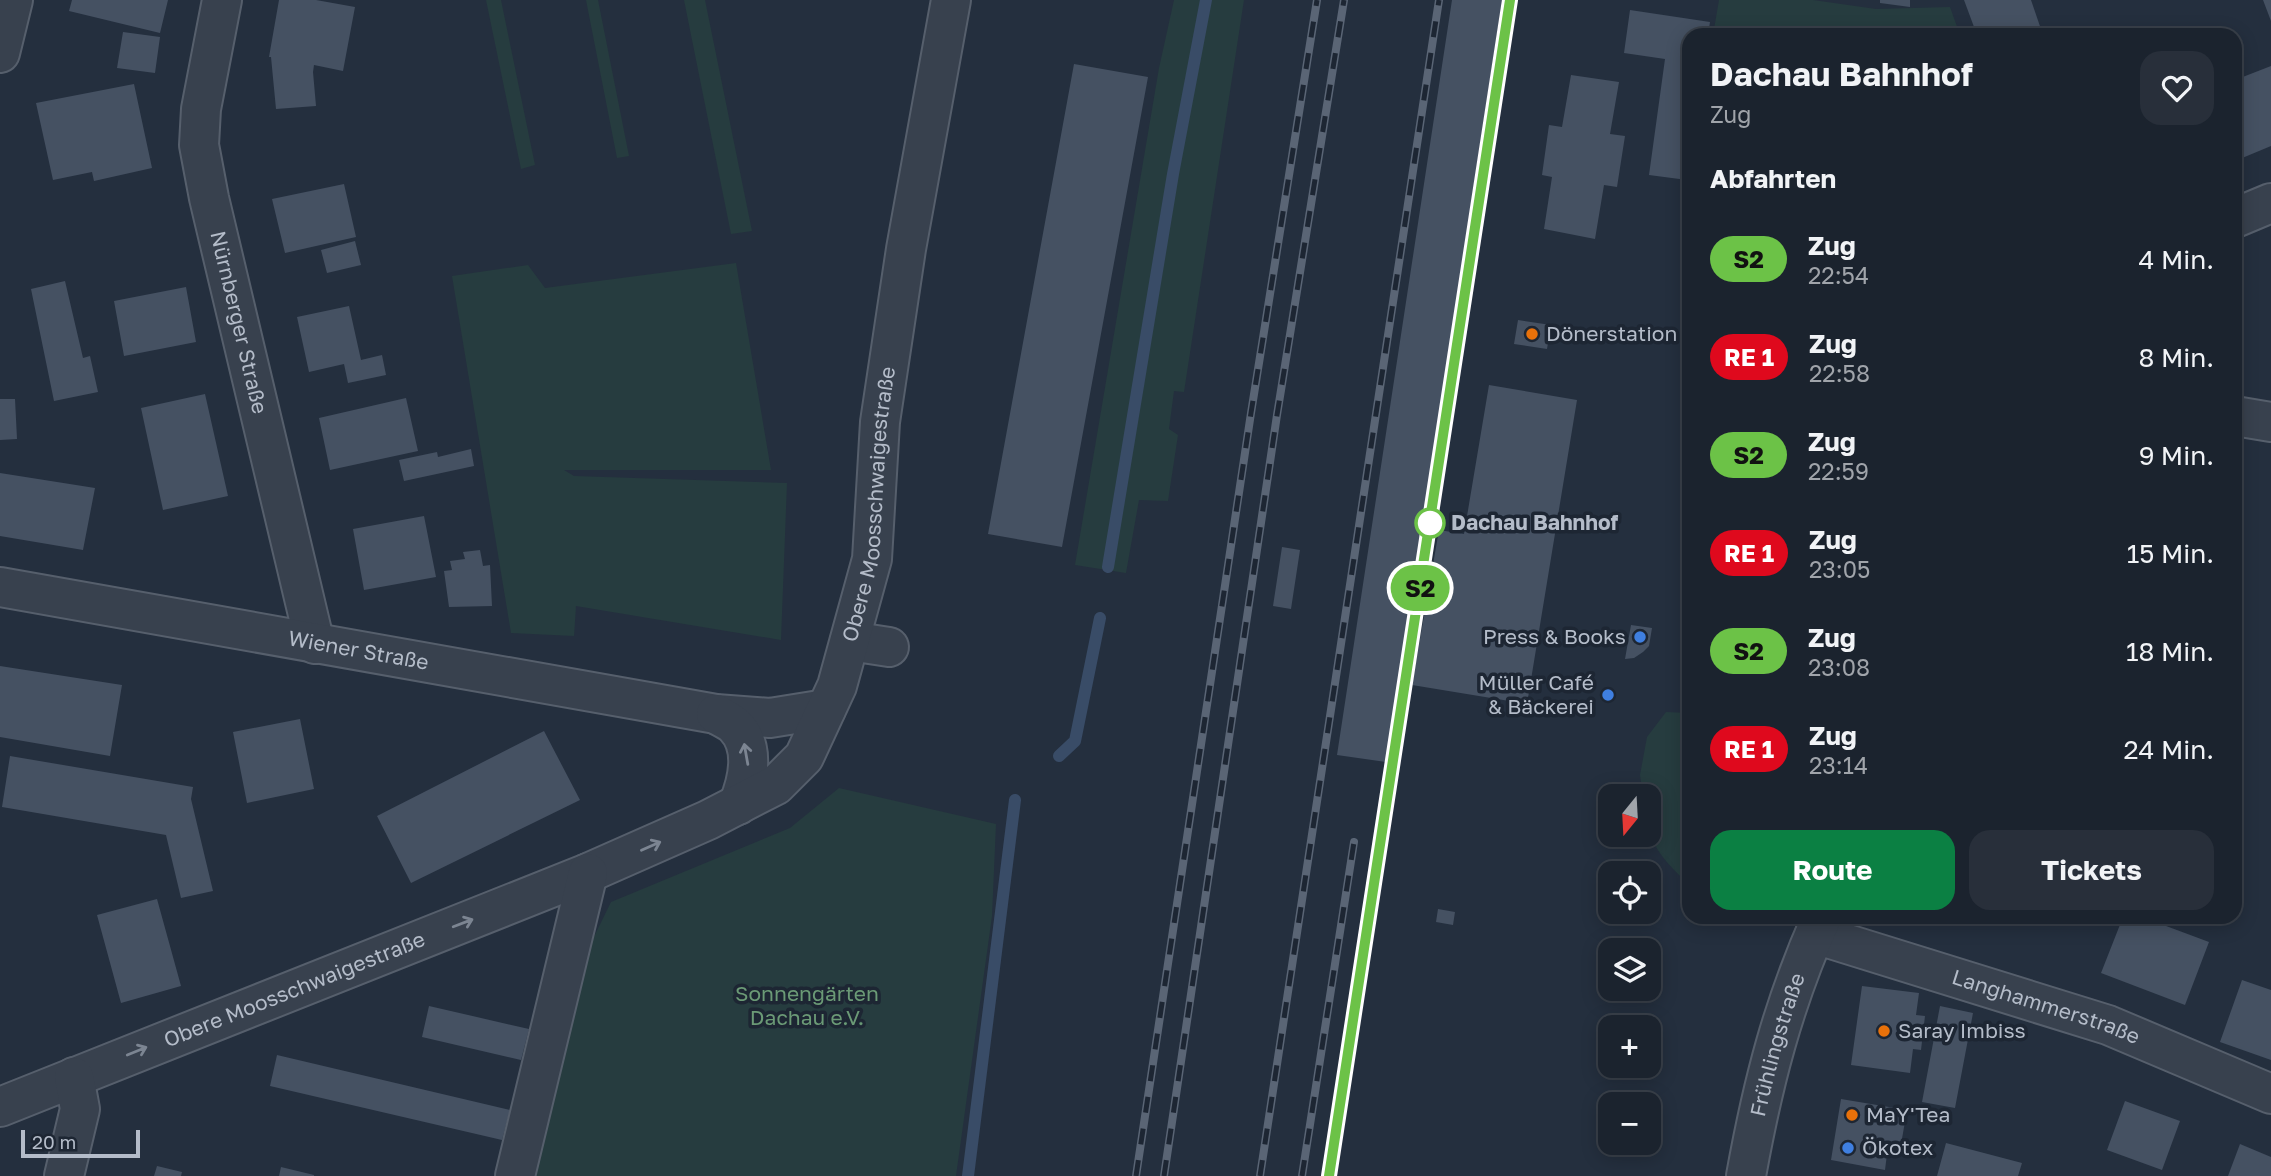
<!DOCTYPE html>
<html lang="de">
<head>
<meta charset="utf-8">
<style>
	body { margin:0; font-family:"Golos Text",sans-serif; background:#282f3a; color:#f1f3f6; height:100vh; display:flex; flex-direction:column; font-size:26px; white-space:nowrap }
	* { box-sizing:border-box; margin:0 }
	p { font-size:23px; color:#a0a4aa }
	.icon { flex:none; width:38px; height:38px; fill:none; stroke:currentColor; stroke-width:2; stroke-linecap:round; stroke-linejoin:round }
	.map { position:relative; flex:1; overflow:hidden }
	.side { position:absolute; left:1682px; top:28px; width:560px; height:896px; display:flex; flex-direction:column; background:#1b232e; border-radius:21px; box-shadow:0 4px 18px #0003,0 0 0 2px #39404a }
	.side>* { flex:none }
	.badge { padding:0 14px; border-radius:23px; font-size:24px; line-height:46px }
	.needle { width:46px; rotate:198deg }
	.fabs { position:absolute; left:1598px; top:784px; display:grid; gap:14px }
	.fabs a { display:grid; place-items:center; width:63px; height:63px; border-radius:14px; background:#1b232e; box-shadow:0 4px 18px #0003,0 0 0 2px #39404a; font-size:35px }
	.scale { position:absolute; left:21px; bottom:18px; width:119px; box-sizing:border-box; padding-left:7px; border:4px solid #b4bcc9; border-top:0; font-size:19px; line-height:24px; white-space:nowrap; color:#b4bcc9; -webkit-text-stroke:5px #1d2633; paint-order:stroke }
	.map>.badge { position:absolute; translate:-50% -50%; box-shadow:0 0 0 4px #fff }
	h2 { padding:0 28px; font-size:26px; line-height:63px }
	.round { display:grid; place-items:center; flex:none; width:74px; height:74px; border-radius:21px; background:#282f3a }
	.headline { display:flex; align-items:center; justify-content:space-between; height:119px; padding:0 28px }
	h1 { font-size:33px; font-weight:700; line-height:52px }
	.action { display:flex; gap:14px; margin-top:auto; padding:14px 28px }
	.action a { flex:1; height:80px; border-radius:21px; background:#0b8043; color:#fff; font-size:28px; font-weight:700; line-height:80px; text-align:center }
	.action a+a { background:#282f3a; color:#f1f3f6 }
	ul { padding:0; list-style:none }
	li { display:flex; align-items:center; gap:21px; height:98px; padding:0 28px }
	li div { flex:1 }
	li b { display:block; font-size:26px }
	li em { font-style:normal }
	li .badge { min-width:77px; font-weight:700; text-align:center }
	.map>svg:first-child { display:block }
	.green { fill:#263c3f }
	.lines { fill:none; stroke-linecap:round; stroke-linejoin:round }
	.stream { stroke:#394c67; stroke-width:12 }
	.building { fill:#455162 }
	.minor-casing { stroke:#565f6c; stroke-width:42 }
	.minor { stroke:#38414e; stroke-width:38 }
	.rail-casing { stroke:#5a6575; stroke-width:8 }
	.rail { stroke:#1d2633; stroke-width:5; stroke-dasharray:16; stroke-linecap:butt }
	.oneway { stroke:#7c8592 }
	.line-casing { stroke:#fff; stroke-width:16 }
	.line { stroke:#6cc247; stroke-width:10 }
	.food-dot { fill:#e8710a; stroke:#1d2633; stroke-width:2.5 }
	.stop-dot { fill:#fff; stroke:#6cc247; stroke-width:3.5 }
	.shop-dot { fill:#3f7fe0; stroke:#1d2633; stroke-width:2.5 }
	.labels { text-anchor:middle; stroke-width:7; stroke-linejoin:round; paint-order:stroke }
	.street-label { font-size:21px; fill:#b4bcc9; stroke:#1d2633 }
	.poi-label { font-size:21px; fill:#b4bcc9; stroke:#1d2633; text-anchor:start }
	.stop-label { font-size:21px; font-weight:bold; fill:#b4bcc9; stroke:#1d2633; text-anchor:start }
	.park-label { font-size:21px; fill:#6b9a76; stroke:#1d2633 }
</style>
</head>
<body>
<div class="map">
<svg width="2271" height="1176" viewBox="0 0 2271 1176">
	<rect width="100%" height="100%" fill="#242f3e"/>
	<path class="green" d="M486,0H501L535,165L521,169Z
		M586,0H598L629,156L617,158Z
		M684,0H705L752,231L731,234Z
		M1174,0H1244L1184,392L1174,391L1169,429L1178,435L1168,501L1139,500L1126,573L1075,565L1159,68Z
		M1719,0H1813L1876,9L1950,7L1960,35H1713Z
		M736,263L771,470H564L574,476L787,483L781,640L576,606L574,636L511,633L452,276L528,265L545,288Z
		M1666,712L1689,713V884C1672,869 1651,848 1648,825C1647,815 1648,805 1648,796H1643L1640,775L1647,737Z
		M839,788L996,824L992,916L956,1176H535L586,953L611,902L790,828Z"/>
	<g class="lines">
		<path class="stream" d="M1108,567L1173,174L1206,0
			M1059,756L1075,741L1100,618
			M968,1176L1015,800"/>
	</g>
	<path class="building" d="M72,0H168L160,33L69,11Z
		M279,0H316L355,7L343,71L314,65L313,72L316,106L276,109L271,57H269Z
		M1452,0H1502L1386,762L1337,755Z
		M1880,0H1910V7L1880,3Z
		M1964,0H2031L2043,35H1977Z
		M2263,0H2271V21Z
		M1630,10L1710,22L1708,35H1689L1687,180L1649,175L1665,59L1624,53Z
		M123,32L160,37L155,73L117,68Z
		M1074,64L1148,77L1062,547L988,534Z
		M2271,66V146L2235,161V80Z
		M1571,75L1619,82L1610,134L1625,136L1617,187L1604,185L1595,239L1544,229L1552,177L1542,175L1549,125L1562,127Z
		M134,84L152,168L94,181L92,172L53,180L36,103Z
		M344,184L356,237L285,253L272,199Z
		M355,241L361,265L327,273L321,250Z
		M65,281L83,358L90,356L98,392L54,401L31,289Z
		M186,287L196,342L124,356L114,301Z
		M349,306L361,360L382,355L386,375L348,383L344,364L309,372L297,317Z
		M1518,320L1551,325L1547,349L1514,344Z
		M1489,385L1577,400L1527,704L1412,685L1439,530L1464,534Z
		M205,394L228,496L163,510L141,408Z
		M406,398L418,451L330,470L319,418Z
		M0,399H15L17,439L0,440Z
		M471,449L474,466L404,481L399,460L437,452L438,457Z
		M0,473L95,488L83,550L0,536Z
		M424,516L436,577L364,590L353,529Z
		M1282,547L1300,550L1291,609L1273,606Z
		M480,550L483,566L490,565L492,606L449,607L444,571L452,570L450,561L465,559L463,552Z
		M1631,625L1652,628L1649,646L1643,652L1634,658L1625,659Z
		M0,666L122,685L110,756L0,737Z
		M300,719L314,789L247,803L233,732Z
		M544,731L580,800L411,883L377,816Z
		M10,756L193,787L191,799L213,891L181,898L166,835L2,807Z
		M157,899L181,986L121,1003L97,915Z
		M1438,909L1455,912L1453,925L1436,922Z
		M2123,917H2142L2209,942L2185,1005L2101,973Z
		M2242,980L2271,990V1060L2220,1042Z
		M1862,986L1919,993L1916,1015L1925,1016L1921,1050L1913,1049L1910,1073L1851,1065Z
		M429,1006L529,1029L521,1060L422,1037Z
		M1940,1006L1973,1013L1955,1108L1922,1102Z
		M277,1055L510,1110L502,1140L270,1086Z
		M1841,1099L1907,1110L1899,1156L1887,1154L1885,1170L1831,1160Z
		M2125,1101L2180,1121L2162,1170L2107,1150Z
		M1946,1143L2022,1163L2018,1176H1937Z
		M2240,1144L2271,1157V1176H2228Z
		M157,1166L182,1172L181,1176H154Z
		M281,1167L314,1175V1176H279Z"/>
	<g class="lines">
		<g class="minor-casing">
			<g id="minor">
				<path id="s1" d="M222,0L201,109L199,145L209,198L315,644"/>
				<path d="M0,53L13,0"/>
				<path d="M2235,218L2271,203"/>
				<path d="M2235,416L2271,422"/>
				<path id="s2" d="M0,587L716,714L770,718L826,709"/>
				<path d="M850,641L889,647"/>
				<path d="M716,714C722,718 730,721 735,726C756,747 748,781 738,805"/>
				<path id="s3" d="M1815,934L2108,1025L2271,1094"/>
				<path id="s4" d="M0,1107L588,873L708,820L776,785L804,757L837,686L872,559L880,422L906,249L951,0"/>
				<path d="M64,1176L80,1109L74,1077"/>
				<path d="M515,1176L588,873"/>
				<path id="s5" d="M1746,1176C1763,1082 1783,1004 1822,917"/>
			</g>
		</g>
		<use href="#minor" class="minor"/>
		<g class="rail-casing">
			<path id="rail" d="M1136,1176L1251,413L1317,0
				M1164,1176L1277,415L1344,0
				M1260,1176L1439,0
				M1302,1176L1354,842
				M1329,1176L1510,0"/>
		</g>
		<use href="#rail" class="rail"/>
	</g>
	<defs><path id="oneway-shaft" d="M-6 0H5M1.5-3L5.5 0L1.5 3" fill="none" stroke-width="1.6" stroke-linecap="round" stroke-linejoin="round" transform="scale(1.75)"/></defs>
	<g class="oneway">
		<use href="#oneway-shaft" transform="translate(746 754) rotate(-100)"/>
		<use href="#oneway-shaft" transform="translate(651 846) rotate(-24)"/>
		<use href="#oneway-shaft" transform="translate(463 923) rotate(-21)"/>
		<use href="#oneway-shaft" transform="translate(137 1051) rotate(-22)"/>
	</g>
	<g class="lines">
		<g class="line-casing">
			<path id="line" d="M1329,1176L1510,0"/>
		</g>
		<use href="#line" class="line"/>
	</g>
	<g class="food-dot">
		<circle cx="1532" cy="334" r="7"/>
		<circle cx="1884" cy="1031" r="7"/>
		<circle cx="1852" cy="1115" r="7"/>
	</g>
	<circle class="stop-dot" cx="1430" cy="523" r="14"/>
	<g class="shop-dot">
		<circle cx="1640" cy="637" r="7"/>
		<circle cx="1608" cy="695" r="7"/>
		<circle cx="1848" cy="1148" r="7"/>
	</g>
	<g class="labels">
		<g class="street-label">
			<text dy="7" stroke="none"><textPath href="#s1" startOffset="329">Nürnberger Straße</textPath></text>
			<text dy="7" stroke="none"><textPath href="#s4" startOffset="1144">Obere Moosschwaigestraße</textPath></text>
			<text dy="7" stroke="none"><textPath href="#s2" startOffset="364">Wiener Straße</textPath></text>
			<text dy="7" stroke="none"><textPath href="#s4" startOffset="317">Obere Moosschwaigestraße</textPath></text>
			<text dy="7" stroke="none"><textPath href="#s3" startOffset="242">Langhammerstraße</textPath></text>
			<text dy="7" stroke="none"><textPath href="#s5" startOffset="135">Frühlingstraße</textPath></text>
		</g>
		<g class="poi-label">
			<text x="1546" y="341">Dönerstation</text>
			<text x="1626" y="644" text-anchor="end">Press &amp; Books</text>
			<text x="1594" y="690" text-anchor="end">Müller Café<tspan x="1594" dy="24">&amp; Bäckerei</tspan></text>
			<text x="1898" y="1038">Saray Imbiss</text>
			<text x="1866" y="1122">MaY'Tea</text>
			<text x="1862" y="1155">Ökotex</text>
		</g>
		<g class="stop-label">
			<text x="1451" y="530">Dachau Bahnhof</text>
		</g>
		<g class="park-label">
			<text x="807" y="1001">Sonnengärten<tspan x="807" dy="24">Dachau e.V.</tspan></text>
		</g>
	</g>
</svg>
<div class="fabs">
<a><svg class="needle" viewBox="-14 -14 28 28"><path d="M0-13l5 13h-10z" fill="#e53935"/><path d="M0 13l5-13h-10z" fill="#a0a4aa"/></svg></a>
<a><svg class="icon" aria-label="locate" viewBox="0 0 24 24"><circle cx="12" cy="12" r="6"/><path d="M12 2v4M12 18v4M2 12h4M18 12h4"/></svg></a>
<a><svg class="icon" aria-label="layers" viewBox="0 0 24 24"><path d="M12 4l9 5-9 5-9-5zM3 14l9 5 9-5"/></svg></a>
<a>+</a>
<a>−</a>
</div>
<div class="scale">20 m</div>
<b class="badge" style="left:1420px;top:588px;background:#6cc247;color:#111">S2</b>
<section class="side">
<div class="headline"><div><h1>Dachau Bahnhof</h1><p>Zug</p></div><a class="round"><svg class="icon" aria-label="heart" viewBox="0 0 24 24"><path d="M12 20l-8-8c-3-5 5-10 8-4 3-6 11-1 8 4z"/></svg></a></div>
<h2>Abfahrten</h2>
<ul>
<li><span class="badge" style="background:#6cc247;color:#111">S2</span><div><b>Zug</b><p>22:54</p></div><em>4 Min.</em></li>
<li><span class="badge" style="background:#df091d;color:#fff">RE 1</span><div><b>Zug</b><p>22:58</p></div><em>8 Min.</em></li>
<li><span class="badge" style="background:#6cc247;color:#111">S2</span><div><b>Zug</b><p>22:59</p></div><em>9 Min.</em></li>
<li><span class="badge" style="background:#df091d;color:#fff">RE 1</span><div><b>Zug</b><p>23:05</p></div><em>15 Min.</em></li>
<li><span class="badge" style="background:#6cc247;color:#111">S2</span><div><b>Zug</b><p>23:08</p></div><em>18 Min.</em></li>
<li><span class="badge" style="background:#df091d;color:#fff">RE 1</span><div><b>Zug</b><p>23:14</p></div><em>24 Min.</em></li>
</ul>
<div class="action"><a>Route</a><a>Tickets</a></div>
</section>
</div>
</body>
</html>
